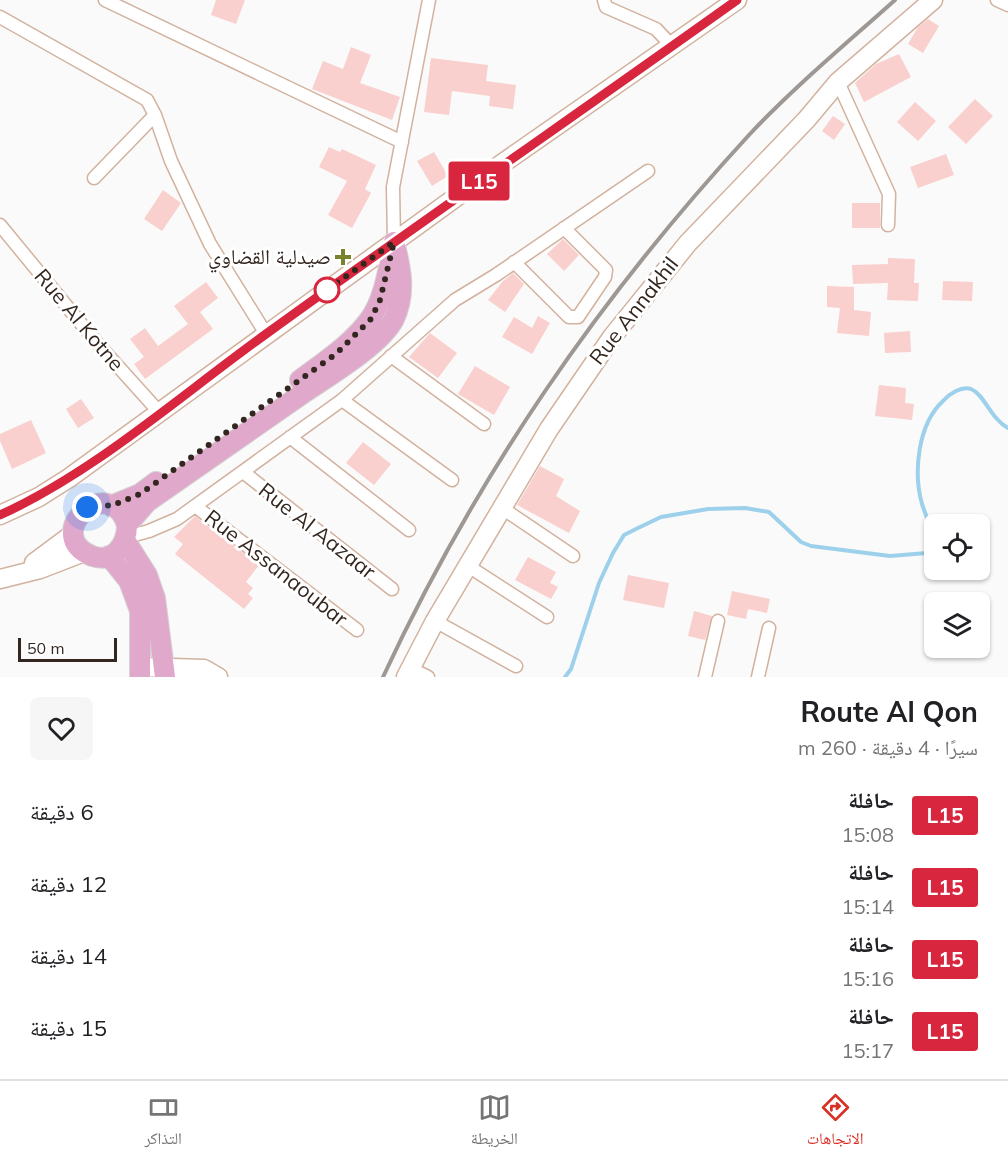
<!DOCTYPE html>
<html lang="ar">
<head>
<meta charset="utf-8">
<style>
	body { margin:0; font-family:Mulish,"Noto Naskh Arabic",sans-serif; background:#f6f6f6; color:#202124; direction:rtl; height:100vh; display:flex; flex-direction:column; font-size:22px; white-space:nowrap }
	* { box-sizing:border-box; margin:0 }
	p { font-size:20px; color:#757577 }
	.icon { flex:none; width:33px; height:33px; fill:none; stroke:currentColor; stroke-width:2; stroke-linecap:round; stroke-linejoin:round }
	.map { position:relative; height:677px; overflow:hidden; direction:ltr }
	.sheet { display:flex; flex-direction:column; background:#fff; flex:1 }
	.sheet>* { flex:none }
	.badge { padding:0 12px; border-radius:4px; font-size:21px; line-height:39px }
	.fabs { position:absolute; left:924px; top:514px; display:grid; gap:12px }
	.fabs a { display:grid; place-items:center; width:66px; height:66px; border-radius:9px; background:#fff; box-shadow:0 2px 4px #0004; font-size:30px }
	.scale { position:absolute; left:18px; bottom:15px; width:99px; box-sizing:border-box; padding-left:6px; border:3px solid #33261f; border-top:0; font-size:16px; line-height:21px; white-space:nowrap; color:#33261f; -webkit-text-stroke:4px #fff; paint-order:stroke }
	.you { position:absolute; width:30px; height:30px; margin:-15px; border:4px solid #fff; border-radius:50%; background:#1a73e8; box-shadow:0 0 0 9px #1a73e833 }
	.map>.badge { position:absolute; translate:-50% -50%; box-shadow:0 0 0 3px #fff }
	.round { display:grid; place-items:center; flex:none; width:63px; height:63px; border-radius:9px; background:#f6f6f6 }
	.headline { display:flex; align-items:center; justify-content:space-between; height:102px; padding:0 30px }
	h1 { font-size:28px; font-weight:700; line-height:45px }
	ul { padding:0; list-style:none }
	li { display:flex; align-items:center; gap:18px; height:72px; padding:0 30px }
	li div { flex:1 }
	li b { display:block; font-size:22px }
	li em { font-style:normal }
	li .badge { min-width:66px; font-weight:700; text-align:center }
	.dock { display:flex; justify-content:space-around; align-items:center; height:84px; border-top:2px solid #e0e0e0; background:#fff; font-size:16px; color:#757577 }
	.dock a { display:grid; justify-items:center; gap:3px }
	.dock .on { color:#d93025 }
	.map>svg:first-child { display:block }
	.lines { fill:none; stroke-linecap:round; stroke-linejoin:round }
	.stream { stroke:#9dd0ea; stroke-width:4 }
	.building { fill:#f9d0cd }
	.street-casing { stroke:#d2b29e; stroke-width:15 }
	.secondary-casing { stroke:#d2b29e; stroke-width:21 }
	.primary-casing { stroke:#d6d4d2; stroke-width:22 }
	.street { stroke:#fff; stroke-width:12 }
	.secondary { stroke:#fff; stroke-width:18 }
	.primary { stroke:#e0a9cc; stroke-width:20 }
	.rail { stroke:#9e9895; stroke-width:4 }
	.line-casing { stroke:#fff; stroke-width:14 }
	.line { stroke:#d7263d; stroke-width:9 }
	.walk { stroke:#33261f; stroke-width:6; stroke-dasharray:0 10.8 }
	.poi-dot { fill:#7a822d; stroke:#fff; stroke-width:2 }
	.stop-dot { fill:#fff; stroke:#d7263d; stroke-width:3 }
	.labels { text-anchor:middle; stroke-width:6; stroke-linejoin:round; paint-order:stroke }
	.poi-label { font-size:21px; fill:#33261f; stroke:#fff; text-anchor:end }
	.street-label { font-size:21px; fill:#33261f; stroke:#fff }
</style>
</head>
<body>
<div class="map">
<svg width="1008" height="677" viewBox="0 0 1008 677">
	<rect width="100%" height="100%" fill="#fafafa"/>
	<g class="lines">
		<path class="stream" d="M565,677L571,669L599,583L613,553L624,535L638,528L661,517L708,509L745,508L769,512L801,542L811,546L890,556L927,553L933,539C931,527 926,516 922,504C913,472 918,424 943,401C949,394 961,386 971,389C984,394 991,419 1008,428"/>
	</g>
	<path class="building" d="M216,0H245L236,24L211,15Z
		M928,19L939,26L923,53L908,44L918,27Z
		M351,47L371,55L360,83L400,97L392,120L312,89L323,61L343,69Z
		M899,54L911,77L864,102L855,83L876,64Z
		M431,58L488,65L486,81L516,85L513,109L489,106L490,96L452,91L449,115L424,112Z
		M975,99L993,116L966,144L948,127Z
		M915,102L936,121L918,141L897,122Z
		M833,116L845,124L834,140L822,131Z
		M329,147L340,152L342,149L376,165L365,189L371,193L352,228L328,215L347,181L319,167Z
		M434,152L448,176L432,186L417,161Z
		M946,154L954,175L918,188L910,167Z
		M163,190L181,203L162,231L144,219Z
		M852,203H880V228H852Z
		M563,239L579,255L564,271L547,254Z
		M888,258L915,259L914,283H919L918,301L887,300L888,283L853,284L852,265L888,264Z
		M513,273L524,284L505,312L488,300L503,281Z
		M943,281L973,282L972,301L942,300Z
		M206,282L218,298L200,312L213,329L145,379L134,364L144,357L130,339L145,328L158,346L188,324L174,306Z
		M827,286L854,287V310L871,312L869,336L837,333L840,308L827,307Z
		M538,316L550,323L532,354L502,337L514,317L532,328Z
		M910,331L911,352L885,353L884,333Z
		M430,333L457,353L438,378L409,357Z
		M475,366L510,387L494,415L458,394Z
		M879,385L906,388L905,403L914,404L912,420L875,416Z
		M81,399L94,418L78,428L66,409Z
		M31,420L46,453L12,469L0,441V434Z
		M363,442L391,464L374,485L346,463Z
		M540,466L564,479L556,496L580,511L569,533L517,505Z
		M195,516L259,565L246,582L253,588L248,594L253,598L244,609L175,554L183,544L174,537Z
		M528,557L556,572L550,583L558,587L551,599L515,580Z
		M628,575L669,583L664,608L623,600Z
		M732,591L770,599L767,613L748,609L746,619L727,615Z
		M694,611L712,616L705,640L688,636Z"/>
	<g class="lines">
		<g class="street-casing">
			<path id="street" d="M105,0L402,142
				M604,0L606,7L656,29L672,46
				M997,0L1008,5
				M0,17L147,100L155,115L171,161L210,244L266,334
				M838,82L889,194L888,225
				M94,178L155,115
				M0,225L97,343L160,413
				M394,242L393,187L429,0
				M514,262L569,317H578L605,277L606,270L564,228
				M391,356L484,424
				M342,400L452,480
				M290,437L409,530
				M243,472L392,589
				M195,506L357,630
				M502,508L573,556
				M127,537L149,531L177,519L342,400L455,300L496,275L648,171
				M468,566L547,617
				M435,621L516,666
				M410,668L428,677
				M705,677L718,621
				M758,677L769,628"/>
		</g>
		<g class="secondary-casing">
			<path id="secondary" d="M0,515L39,497L69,478L503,163L737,0
				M34,563L73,534
				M0,579L40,569L84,552
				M141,667L204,669L218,677
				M406,677L435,621L549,429L612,337L688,243L807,119L838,82L933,0"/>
		</g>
		<g class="primary-casing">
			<path id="primary" d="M300,380C324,362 352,344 370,319C384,300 388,270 393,248
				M111,506L140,494L156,482
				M127,525C109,470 40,535 92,556C114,564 127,544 127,525L147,502C199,466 251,430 302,394C327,377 381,345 394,319C406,294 401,268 394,242
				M125,540L147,575L155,598L165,677
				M109,556L129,581L140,611V677"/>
		</g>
		<use href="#street" class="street"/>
		<use href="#secondary" class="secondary"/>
		<use href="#primary" class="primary"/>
		<path class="rail" d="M383,677C477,475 598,299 749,135C794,87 846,44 895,0"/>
	</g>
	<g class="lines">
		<g class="line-casing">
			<path id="line" d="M0,515C95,472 181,395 266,334C422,221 580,112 737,0"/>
		</g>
		<use href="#line" class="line"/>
		<path class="walk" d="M87,507L95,504L111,506L140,494L336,354L371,319L380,300L394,242L327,290"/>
	</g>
	<path class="poi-dot" d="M340 248h6v6h6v6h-6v6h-6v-6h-6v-6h6z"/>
	<circle class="stop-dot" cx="327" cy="290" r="12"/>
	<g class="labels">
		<g class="poi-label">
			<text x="331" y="264">صيدلية القضاوي</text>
		</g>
		<g class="street-label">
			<text transform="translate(634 311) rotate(-52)" y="7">Rue Annakhil</text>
			<text transform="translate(79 320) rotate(50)" y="7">Rue Al Kotne</text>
			<text transform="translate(317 531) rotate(38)" y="7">Rue Al Aazaar</text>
			<text transform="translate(276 568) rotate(38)" y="7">Rue Assanaoubar</text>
		</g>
	</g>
</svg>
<div class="fabs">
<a><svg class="icon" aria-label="locate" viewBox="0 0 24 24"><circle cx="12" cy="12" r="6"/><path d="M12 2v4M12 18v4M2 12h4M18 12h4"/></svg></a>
<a><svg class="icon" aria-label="layers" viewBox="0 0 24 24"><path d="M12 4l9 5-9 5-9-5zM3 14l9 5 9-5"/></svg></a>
</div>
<div class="scale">50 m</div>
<div class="you" style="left:87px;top:507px"></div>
<b class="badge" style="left:479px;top:181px;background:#d7263d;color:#fff">L15</b>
</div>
<section class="sheet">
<div class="headline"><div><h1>Route Al Qon</h1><p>سيرًا · 4 دقيقة · 260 m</p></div><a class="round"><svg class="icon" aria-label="heart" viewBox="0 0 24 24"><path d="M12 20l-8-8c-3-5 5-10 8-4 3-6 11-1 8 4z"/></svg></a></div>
<ul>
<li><span class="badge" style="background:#d7263d;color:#fff">L15</span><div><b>حافلة</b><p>15:08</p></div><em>6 دقيقة</em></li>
<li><span class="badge" style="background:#d7263d;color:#fff">L15</span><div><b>حافلة</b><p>15:14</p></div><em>12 دقيقة</em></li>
<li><span class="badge" style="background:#d7263d;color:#fff">L15</span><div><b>حافلة</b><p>15:16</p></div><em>14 دقيقة</em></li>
<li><span class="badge" style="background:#d7263d;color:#fff">L15</span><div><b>حافلة</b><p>15:17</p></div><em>15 دقيقة</em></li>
</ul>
</section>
<nav class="dock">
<a class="on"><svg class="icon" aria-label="directions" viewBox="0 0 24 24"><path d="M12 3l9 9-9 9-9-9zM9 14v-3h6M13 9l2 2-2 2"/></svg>الاتجاهات</a>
<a><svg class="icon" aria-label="map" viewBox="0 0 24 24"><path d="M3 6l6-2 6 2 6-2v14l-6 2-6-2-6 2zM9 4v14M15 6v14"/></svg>الخريطة</a>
<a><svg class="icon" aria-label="tickets" viewBox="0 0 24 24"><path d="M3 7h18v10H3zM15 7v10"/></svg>التذاكر</a>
</nav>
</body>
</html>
